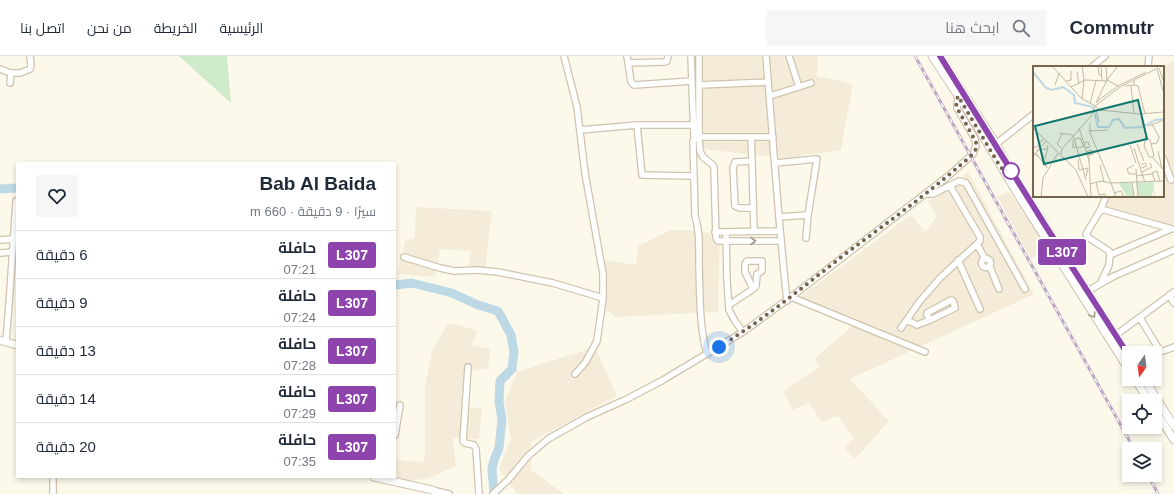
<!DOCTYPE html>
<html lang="ar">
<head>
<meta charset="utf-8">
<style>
	body { margin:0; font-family:Helvetica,Cairo,sans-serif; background:#f6f6f7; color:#1f2937; direction:rtl; height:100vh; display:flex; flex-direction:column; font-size:15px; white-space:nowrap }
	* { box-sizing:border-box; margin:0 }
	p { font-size:13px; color:#747a83 }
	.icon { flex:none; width:22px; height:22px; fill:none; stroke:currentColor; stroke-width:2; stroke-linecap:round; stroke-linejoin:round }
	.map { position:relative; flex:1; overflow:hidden; direction:ltr }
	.panel { position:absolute; left:16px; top:106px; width:380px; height:316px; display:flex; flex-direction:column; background:#fff; border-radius:0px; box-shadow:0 2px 6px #0003; direction:rtl }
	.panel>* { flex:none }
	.badge { padding:0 8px; border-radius:3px; font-size:14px; line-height:26px }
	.needle { width:26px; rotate:194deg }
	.controls { position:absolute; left:1122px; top:290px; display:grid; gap:8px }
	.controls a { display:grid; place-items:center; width:40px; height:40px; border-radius:0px; background:#fff; box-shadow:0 2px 6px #0003; font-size:20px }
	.you { position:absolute; width:20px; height:20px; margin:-10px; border:3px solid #fff; border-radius:50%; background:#1a73e8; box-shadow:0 0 0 6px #1a73e833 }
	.map>.badge { position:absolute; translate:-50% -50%; box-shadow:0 0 0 2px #fff }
	.round { display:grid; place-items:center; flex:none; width:42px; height:42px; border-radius:0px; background:#f6f6f7 }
	.summary { display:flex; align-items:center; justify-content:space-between; height:68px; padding:0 20px }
	h1 { font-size:19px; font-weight:700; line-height:30px }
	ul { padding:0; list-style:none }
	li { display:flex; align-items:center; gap:12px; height:48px; padding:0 20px; border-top:1px solid #e0e1e3 }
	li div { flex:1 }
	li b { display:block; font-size:15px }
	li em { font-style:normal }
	li .badge { min-width:44px; font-weight:700; text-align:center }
	header { display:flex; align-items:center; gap:24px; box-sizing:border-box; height:56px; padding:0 20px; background:#fff; border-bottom:1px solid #e0e1e3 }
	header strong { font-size:19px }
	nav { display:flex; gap:22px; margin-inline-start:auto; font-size:14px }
	.search { width:280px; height:36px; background:#f6f6f7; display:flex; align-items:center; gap:10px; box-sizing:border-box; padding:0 14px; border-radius:0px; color:#747a83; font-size:15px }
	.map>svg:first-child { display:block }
	.residential { fill:#f4ecd8 }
	.green { fill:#cfeac8 }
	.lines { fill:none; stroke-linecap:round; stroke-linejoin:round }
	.river { stroke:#bed9e6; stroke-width:9 }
	.minor-casing { stroke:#cec3af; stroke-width:8 }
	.tertiary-casing { stroke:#cec3af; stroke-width:9 }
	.minor { stroke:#fff; stroke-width:5.5 }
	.tertiary { stroke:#fff; stroke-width:7 }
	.rail-casing { stroke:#bea7c7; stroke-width:3 }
	.rail { stroke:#fffcf1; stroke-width:1.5; stroke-dasharray:4.5; stroke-linecap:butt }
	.oneway { stroke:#a79a8b }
	.line-casing { stroke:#fff; stroke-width:9 }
	.line { stroke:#8e44ad; stroke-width:6 }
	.walk { stroke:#77644d; stroke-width:4; stroke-dasharray:0 7.2 }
	.stop-dot { fill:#fff; stroke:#8e44ad; stroke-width:2 }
	.inset-river { fill:none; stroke:#bed9e6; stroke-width:2 }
	.inset-road { fill:none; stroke:#c3b9a6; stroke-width:1 }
	.view { fill:#0f766e; fill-opacity:0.15; stroke:#0f766e; stroke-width:2 }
	.inset-edge { fill:none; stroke:#77644d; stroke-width:2 }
</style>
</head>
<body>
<header>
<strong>Commutr</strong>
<div class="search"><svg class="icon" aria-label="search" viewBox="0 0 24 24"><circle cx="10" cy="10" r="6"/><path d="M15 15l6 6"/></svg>ابحث هنا</div>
<nav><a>الرئيسية</a><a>الخريطة</a><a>من نحن</a><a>اتصل بنا</a></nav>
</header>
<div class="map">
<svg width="1174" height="438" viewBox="0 0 1174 438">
	<rect width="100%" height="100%" fill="#fcf9ea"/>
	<path class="residential" d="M694,0H818L817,20L853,28L841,94L785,102L693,92Z
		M1174,4V176L1096,155L1102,140H1163V11Z
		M968,116L1034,238L850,323L889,365L855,403L844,392L854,382L838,360L822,366L809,347L792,354L784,335L819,311L815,302L855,268L819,256L796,244L911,159L925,176L937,160L928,146L951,130Z
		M1009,136L1048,192L1031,203L997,140Z
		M416,151L492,155L485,213L469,210L471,195L440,193L435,221L398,218L405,185L415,182Z
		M670,174H689L720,179L718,256L616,261L603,252L600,203L636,209L638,190Z
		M456,268L478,275L471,289L491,293L488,312L472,315L466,351L482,353L479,383L453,382L456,410L429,422L397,427L396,404L424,406L425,393V330L432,295L447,269Z
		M595,291L617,340L531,386V414L563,437L562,438H517L499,413L511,384L505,345L517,316Z"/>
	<path class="green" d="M180,0H227L231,47L179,0Z"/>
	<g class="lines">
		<path class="river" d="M0,133L17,132
			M395,229L412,227L452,237L478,249L498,255L511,279L514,296L512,313L500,325L499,346L502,363L499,392L494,404L492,413L494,438"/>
		<g class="minor-casing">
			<path id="minor" d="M564,0L577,51L585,117L603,218V242L597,285L585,307L575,318
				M627,0L631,26L634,29L692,25
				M691,0L694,83
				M699,0V81L700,95L703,101L713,109L714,112L716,182L718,185H781
				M766,0C773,81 778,163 787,245
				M789,0L799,31
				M628,7L665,6L667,5L668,0
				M1092,11L1105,0
				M1148,11L1149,0
				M0,13L11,17
				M10,27L11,17H20L30,13L31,9L30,0
				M699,29L768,26
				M770,40L811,27
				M580,74L637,69
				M751,81L752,105
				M996,88L1034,58
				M1163,102L1171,124
				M775,107L817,103L808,159L806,182
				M693,120L642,119L637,69H693
				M926,138H933L959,125L966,127L1025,233
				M1106,140L1101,153L1086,178L1089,182L1109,195L1110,199
				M753,152H740L735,150L733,112L735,106L752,105L754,175
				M1101,153L1172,173
				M779,161L808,159
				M715,176L780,175
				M726,176L727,225L729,254L735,265L743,276
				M0,184L13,183
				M977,188L985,203
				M0,197L12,196
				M404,201L440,212L454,215L476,214L498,216L553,227L603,242
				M981.5 207a4.5 4.5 0 1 1 9 0a4.5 4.5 0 1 1-9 0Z
				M958,204L980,253
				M990,211L999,233
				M1101,226L1109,209L1110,199L1171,173
				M1081,239L1112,221L1174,194
				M1169,239L1174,247
				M791,241L925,296
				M951,244L953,245L955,252L930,264L927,259V257Z
				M729,249L753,233L756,230L757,218L762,215V205H747L745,208V216L753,233
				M1140,262L1160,295
				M907,264L917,269L930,264
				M901,272L920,245L940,222L980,185V181L950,130
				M1116,279L1174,236
				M6,285C10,239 13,192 16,145
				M707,298C699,269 700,239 699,209C699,193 700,175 695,160L693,85L695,82L699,81H773
				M1155,298L1174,291
				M468,311L463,385L465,387L474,389L476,393L479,438
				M395,379L400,349
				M53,421V438
				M436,435L449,438
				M493,438L508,424L528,400L548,383L587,361L627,343L663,324L743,276L791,241L947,121L973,98L976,90L975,83L957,52L958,40"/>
		</g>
		<g class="tertiary-casing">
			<path id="tertiary" d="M932,0L968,55L1020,142L1129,314
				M940,0L996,88L1017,125L1129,300
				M0,284L17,289
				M1135,323L1149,345
				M1144,323L1174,370
				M1155,354L1174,384
				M374,421L432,434L440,438"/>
		</g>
		<use href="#minor" class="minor"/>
		<use href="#tertiary" class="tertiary"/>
		<g class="rail-casing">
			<path id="rail" d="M915,0L1134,393
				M1148,419L1158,438"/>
		</g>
		<use href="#rail" class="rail"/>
	</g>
	<defs><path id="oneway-chevron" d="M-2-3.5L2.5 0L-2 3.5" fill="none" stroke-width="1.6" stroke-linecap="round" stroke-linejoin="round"/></defs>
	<g class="oneway">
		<use href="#oneway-chevron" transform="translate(753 185)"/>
		<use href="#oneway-chevron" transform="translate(1093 259) rotate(58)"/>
	</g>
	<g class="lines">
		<g class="line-casing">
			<path id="line" d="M940,0L1045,169L1129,300"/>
		</g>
		<use href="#line" class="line"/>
		<path class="walk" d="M719,291C763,264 803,231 844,199C888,166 932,135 973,98L976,93V86L957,52L956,47L958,40L1001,112L1011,115"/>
	</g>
	<circle class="stop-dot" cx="1011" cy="115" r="8"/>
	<g transform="translate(1033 10)">
		<rect width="131" height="131" fill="#fcf9ea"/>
		<path d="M85,116L98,117L101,131H94ZM120,116L122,131L119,125V131H106L103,117Z" fill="#cfeac8"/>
		<path class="inset-river" d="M0,6L13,22L19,24L30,21L41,29L42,37L60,41L65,61H76L80,54L86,53L92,62L110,61L122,54L131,53"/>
		<path class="inset-road" d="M19,0L48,32L62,40M65,0L66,9H69M68,0L69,15M73,0L74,14M126,2L131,17M124,3L131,28M44,6L46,18M74,14L85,20M33,15L38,14V5M22,19L26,7M101,19L105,20L112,48M92,20L101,19V14M98,20L101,47M38,21L52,14L73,15M49,33L51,13L49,0M63,36L85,20L113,6M57,37L63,15M63,37L74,14L85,0M62,40L87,21L125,2M62,40L67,44L106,48L131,46M63,44L66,56M108,48L110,60M57,57V67L78,117M115,60L131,54M0,62L43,104L55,131M56,65L75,64M27,67L40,69M40,69L53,114M113,70L111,80L116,91H119L121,90L117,74L113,71M42,73L47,72L51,81M40,74V82L44,80M51,77L55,76L57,81L52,82M104,78L111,95M118,78L124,77L126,71L119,58M97,79L103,97M0,81H4L10,73M52,81L56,95V87L59,86M28,82L24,78L29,68M45,82L52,80L46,62M101,82L112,117M3,85L14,75M125,85L129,103M53,86L58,84L60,88L56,89M3,87L14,102M9,87L13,101M28,88L29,83L58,50L62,41M6,91L1,88L8,83H14M119,91L131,104M12,93L15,81L13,79M45,93L46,104L55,102L53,110M56,94L58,131M67,99L71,116M101,99L94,103L96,108H103M108,102L114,100L112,97L108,99M103,103L105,131M109,106L119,101L117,97M103,110L119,108M122,115L119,107L124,105L127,115M63,116L66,129L72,128L73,131M99,116L101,131M78,117L83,131M57,118L68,115L77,117L131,115M81,127L88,125L91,131M8,131L10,112L25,87"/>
		<path class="view" d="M105,34L114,73L11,98L2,60Z"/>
		<rect width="131" height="131" class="inset-edge"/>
	</g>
</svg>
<div class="controls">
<a><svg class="needle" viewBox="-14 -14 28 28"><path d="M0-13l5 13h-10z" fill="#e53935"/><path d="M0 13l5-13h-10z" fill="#747a83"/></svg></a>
<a><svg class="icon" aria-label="locate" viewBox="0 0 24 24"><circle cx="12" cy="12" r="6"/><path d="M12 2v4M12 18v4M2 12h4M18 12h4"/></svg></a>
<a><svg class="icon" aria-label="layers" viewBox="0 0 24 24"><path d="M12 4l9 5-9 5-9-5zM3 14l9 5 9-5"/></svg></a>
</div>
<div class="you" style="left:719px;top:291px"></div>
<b class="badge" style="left:1062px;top:196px;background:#8e44ad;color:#fff">L307</b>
<section class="panel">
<div class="summary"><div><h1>Bab Al Baida</h1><p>سيرًا · 9 دقيقة · 660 m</p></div><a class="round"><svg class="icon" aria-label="heart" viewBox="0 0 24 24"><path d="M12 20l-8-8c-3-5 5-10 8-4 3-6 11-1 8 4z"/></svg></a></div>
<ul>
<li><span class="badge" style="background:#8e44ad;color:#fff">L307</span><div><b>حافلة</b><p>07:21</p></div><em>6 دقيقة</em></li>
<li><span class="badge" style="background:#8e44ad;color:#fff">L307</span><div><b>حافلة</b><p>07:24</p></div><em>9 دقيقة</em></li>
<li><span class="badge" style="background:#8e44ad;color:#fff">L307</span><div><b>حافلة</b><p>07:28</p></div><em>13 دقيقة</em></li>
<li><span class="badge" style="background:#8e44ad;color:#fff">L307</span><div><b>حافلة</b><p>07:29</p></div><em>14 دقيقة</em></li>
<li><span class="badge" style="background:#8e44ad;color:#fff">L307</span><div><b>حافلة</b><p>07:35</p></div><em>20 دقيقة</em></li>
</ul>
</section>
</div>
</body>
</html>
